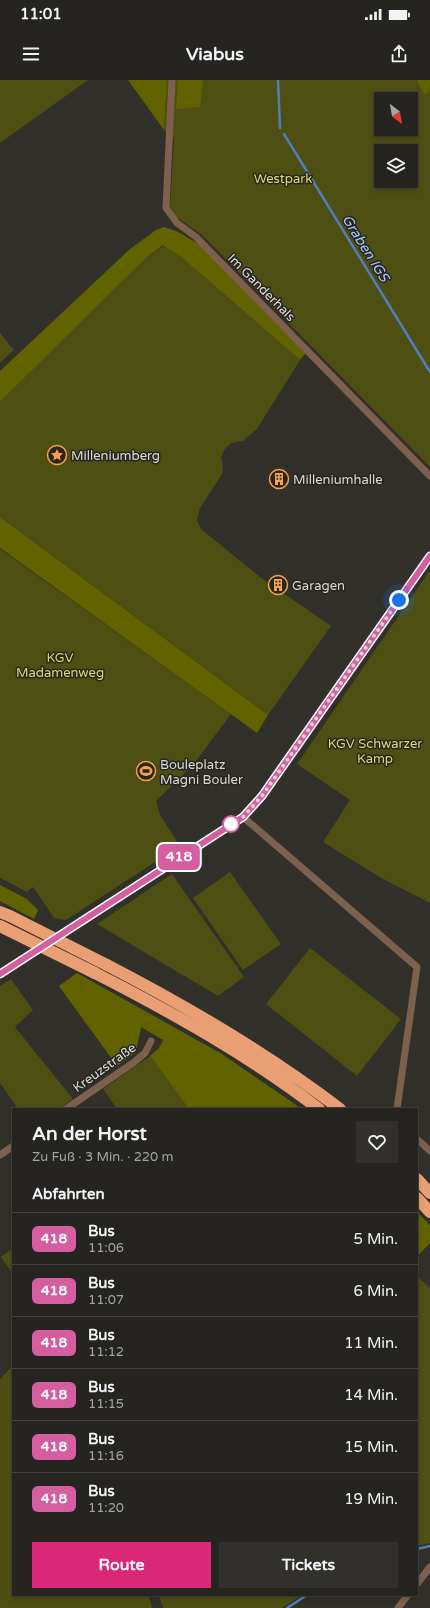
<!DOCTYPE html>
<html lang="de">
<head>
<meta charset="utf-8">
<style>
	body { margin:0; font-family:"Varela Round",sans-serif; background:#31302d; color:#f1f3f6; height:100vh; display:flex; flex-direction:column; font-size:15px; white-space:nowrap }
	* { box-sizing:border-box; margin:0 }
	p { font-size:13px; color:#a3a4a5 }
	.icon { flex:none; width:22px; height:22px; fill:none; stroke:currentColor; stroke-width:2; stroke-linecap:round; stroke-linejoin:round }
	.map { position:relative; flex:1; overflow:hidden }
	.sheet { position:absolute; left:12px; top:1028px; width:406px; height:488px; display:flex; flex-direction:column; background:#252420; border-radius:0px; box-shadow:0 2px 6px #0003,0 0 0 1px #42413e }
	.sheet>* { flex:none }
	.badge { padding:0 8px; border-radius:6px; font-size:14px; line-height:26px }
	.needle { width:26px; rotate:149deg }
	.controls { position:absolute; left:374px; top:12px; display:grid; gap:8px }
	.controls a { display:grid; place-items:center; width:44px; height:44px; border-radius:0px; background:#252420; box-shadow:0 2px 6px #0003,0 0 0 1px #42413e; font-size:20px }
	.you { position:absolute; width:20px; height:20px; margin:-10px; border:3px solid #fff; border-radius:50%; background:#1a73e8; box-shadow:0 0 0 6px #1a73e833 }
	.map>.badge { position:absolute; translate:-50% -50%; box-shadow:0 0 0 2px #fff }
	h2 { padding:0 20px; font-size:15px; line-height:36px }
	.round { display:grid; place-items:center; flex:none; width:42px; height:42px; border-radius:0px; background:#31302d }
	.overview { display:flex; align-items:center; justify-content:space-between; height:68px; padding:0 20px }
	h1 { font-size:19px; font-weight:700; line-height:30px }
	.cta { display:flex; gap:8px; margin-top:auto; padding:8px 20px }
	.cta a { flex:1; height:46px; border-radius:0px; background:#db2777; color:#fff; font-size:16px; font-weight:700; line-height:46px; text-align:center }
	.cta a+a { background:#31302d; color:#f1f3f6 }
	ul { padding:0; list-style:none }
	li { display:flex; align-items:center; gap:12px; height:52px; padding:0 20px; border-top:1px solid #42413e }
	li div { flex:1 }
	li b { display:block; font-size:15px }
	li em { font-style:normal }
	li .badge { min-width:44px; font-weight:700; text-align:center }
	.status { display:flex; justify-content:space-between; align-items:center; height:28px; padding:0 20px; background:#252420; direction:ltr }
	.status svg { height:11px; fill:currentColor }
	header { display:flex; justify-content:space-between; align-items:center; height:52px; padding:0 20px; background:#252420; font-size:18px; font-weight:700 }
	.map>svg:first-child { display:block }
	.green { fill:#4e4f13; fill-rule:evenodd }
	.forest { fill:#616300 }
	.lines { fill:none; stroke-linecap:round; stroke-linejoin:round }
	.stream { stroke:#527ebb; stroke-width:2.5 }
	.street { stroke:#7e604e; stroke-width:7 }
	.highway { stroke:#e99f73; stroke-width:12 }
	.highway-bridge { stroke:#e99f73; stroke-width:12 }
	.line-casing { stroke:#fff; stroke-width:9 }
	.line { stroke:#d45e9f; stroke-width:6 }
	.walk { stroke:#dad9d5; stroke-width:4; stroke-dasharray:0 7.2 }
	.stop-dot { fill:#fff; stroke:#d45e9f; stroke-width:2 }
	.labels { text-anchor:middle; stroke-width:3; stroke-linejoin:round; paint-order:stroke }
	.park-label { font-size:13px; fill:#d7db6a; stroke:#272620 }
	.street-label { font-size:13px; fill:#dad9d5; stroke:#272620 }
	.poi-label { font-size:13px; fill:#dad9d5; stroke:#272620; text-anchor:start }
	.water-label { font-size:14px; font-style:italic; fill:#a4c9fc; stroke:#272620 }
</style>
</head>
<body>
<div class="status"><b>11:01</b><svg viewBox="0 0 49 12"><path d="M0 12V9h3v3zM5 12V6h3v6zM10 12V3h3v9zM15 12V0h3v12zM26 1h20v11H26zM47 4h2v5h-2z"/></svg></div>
<header><svg class="icon" aria-label="menu" viewBox="0 0 24 24"><path d="M4 6h16M4 12h16M4 18h16"/></svg>Viabus<svg class="icon" aria-label="share" viewBox="0 0 24 24"><path d="M12 15V3M7 8l5-5 5 5M5 13v7h14v-7"/></svg></header>
<div class="map">
<svg width="430" height="1528" viewBox="0 0 430 1528">
	<rect width="100%" height="100%" fill="#31302a"/>
	<path class="green" d="M0,0H88L0,63Z
		M167,0H430V387L202,155L175,136L170,126L174,58L164,50ZM381,19H411V49H381ZM381,71H411V101H381Z
		M164,165L180,176L300,280L257,349L243,361L231,363L224,370L221,378L223,386L222,394L200,428L197,440L201,449L260,497L331,546L268,635L0,437V322L146,178Z
		M0,253L14,270L0,283Z
		M0,469L231,634L193,685L156,721L160,735L180,766L66,840L54,838L33,807L27,812L0,798Z
		M430,490V823L381,798L323,762L350,720L297,684Z
		M230,792L281,864L243,890L193,818Z
		M172,794L244,897L218,916L97,844Z
		M310,868L401,939L357,996L266,924Z
		M11,899L33,930L15,947L73,1019L59,1029H18L0,1003V906Z
		M150,976L189,1029H117L103,1009Z
		M13,1168V1194L1,1177Z
		M417,1196L430,1208V1463L417,1466Z
		M13,1285V1515H149L152,1528H0V1299Z
		M159,1515H302L282,1528H163Z"/>
	<path class="forest" d="M128,0H167L164,50Z
		M178,0H203L200,27L176,29Z
		M417,0H430L429,12L424,15Z
		M164,147L176,151L199,164L306,273L300,280L180,176L163,165L146,178L0,322V291L130,169L156,150Z
		M0,437L268,635L257,653L0,468Z
		M0,805L27,819L38,830L34,839L0,821Z
		M77,893L222,974L302,1029H189L150,976L159,968L163,960L141,947L136,972L117,986L59,906Z
		M417,1132L430,1145V1163L417,1177Z"/>
	<g class="lines">
		<path class="stream" d="M278,0L280,48
			M284,54L430,292
			M417,1469L430,1466
			M287,1528L307,1515"/>
		<path class="street" d="M172,0L166,128L177,143L196,157L430,396
			M243,737L417,887L397,1029
			M0,893L243,737L262,716L430,476
			M66,1029L133,983L145,973L151,961
			M417,1059L430,1071
			M0,1075L13,1066
			M417,1504L430,1487
			M398,1528L408,1515"/>
		<path class="highway" d="M0,832L10,836
			M107,885C188,927 267,973 340,1029
			M95,893C173,933 250,976 319,1029
			M417,1099L430,1113
			M417,1118L430,1132"/>
		<path class="highway-bridge" d="M10,836L107,885
			M0,846L95,893"/>
	</g>
	<g class="lines">
		<g class="line-casing">
			<path id="line" d="M0,894L243,737L262,716L430,476"/>
		</g>
		<use href="#line" class="line"/>
		<path class="walk" d="M231,744L243,737L262,716L399,520"/>
	</g>
	<defs>
		<g id="sight-ring" transform="scale(1)"><circle r="9.5" fill="#272620" stroke="#f9a04c" stroke-width="1.5"/><path d="M0-6L1.8-2.2L6-1.7L2.9 1.2L3.7 5.4L0 3.3L-3.7 5.4L-2.9 1.2L-6-1.7L-1.8-2.2Z" fill="#f9a04c"/></g>
		<g id="building-ring" transform="scale(1)"><circle r="9.5" fill="#272620" stroke="#f9a04c" stroke-width="1.5"/><path d="M-4-6H4V6H1V3H-1V6H-4ZM-2.5-4.3h1.7v1.8h-1.7ZM.8-4.3h1.7v1.8H.8ZM-2.5-1h1.7V.8h-1.7ZM.8-1h1.7V.8H.8Z" fill="#f9a04c"/></g>
		<g id="stadium-ring" transform="scale(1)"><circle r="9.5" fill="#272620" stroke="#f9a04c" stroke-width="1.5"/><path d="M0-5a6.5 5 0 1 0 0 10a6.5 5 0 1 0 0-10ZM-3.5-1.8h7v3.6h-7Z" fill="#f9a04c"/></g>
	</defs>
	<g fill-rule="evenodd">
		<use href="#sight-ring" x="57" y="375"/>
		<use href="#building-ring" x="279" y="399"/>
		<use href="#building-ring" x="278" y="505"/>
		<use href="#stadium-ring" x="146" y="691"/>
	</g>
	<circle class="stop-dot" cx="231" cy="744" r="8"/>
	<g class="labels">
		<g class="park-label">
			<text x="283" y="103">Westpark</text>
			<text x="60" y="582">KGV<tspan x="60" dy="15">Madamenweg</tspan></text>
			<text x="375" y="668">KGV Schwarzer<tspan x="375" dy="15">Kamp</tspan></text>
		</g>
		<g class="street-label">
			<text transform="translate(262 207) rotate(45)" y="5">Im Ganderhals</text>
			<text transform="translate(104 987) rotate(-36)" y="5">Kreuzstraße</text>
		</g>
		<g class="poi-label">
			<text x="71" y="380">Milleniumberg</text>
			<text x="293" y="404">Milleniumhalle</text>
			<text x="292" y="510">Garagen</text>
			<text x="160" y="689">Bouleplatz<tspan x="160" dy="15">Magni Bouler</tspan></text>
		</g>
		<g class="water-label">
			<text transform="translate(366 168) rotate(58)" y="5">Graben IGS</text>
		</g>
	</g>
</svg>
<div class="controls">
<a><svg class="needle" viewBox="-14 -14 28 28"><path d="M0-13l5 13h-10z" fill="#e53935"/><path d="M0 13l5-13h-10z" fill="#a3a4a5"/></svg></a>
<a><svg class="icon" aria-label="layers" viewBox="0 0 24 24"><path d="M12 4l9 5-9 5-9-5zM3 14l9 5 9-5"/></svg></a>
</div>
<div class="you" style="left:399px;top:520px"></div>
<b class="badge" style="left:179px;top:777px;background:#d45e9f;color:#fff">418</b>
<section class="sheet">
<div class="overview"><div><h1>An der Horst</h1><p>Zu Fuß · 3 Min. · 220 m</p></div><a class="round"><svg class="icon" aria-label="heart" viewBox="0 0 24 24"><path d="M12 20l-8-8c-3-5 5-10 8-4 3-6 11-1 8 4z"/></svg></a></div>
<h2>Abfahrten</h2>
<ul>
<li><span class="badge" style="background:#d45e9f;color:#fff">418</span><div><b>Bus</b><p>11:06</p></div><em>5 Min.</em></li>
<li><span class="badge" style="background:#d45e9f;color:#fff">418</span><div><b>Bus</b><p>11:07</p></div><em>6 Min.</em></li>
<li><span class="badge" style="background:#d45e9f;color:#fff">418</span><div><b>Bus</b><p>11:12</p></div><em>11 Min.</em></li>
<li><span class="badge" style="background:#d45e9f;color:#fff">418</span><div><b>Bus</b><p>11:15</p></div><em>14 Min.</em></li>
<li><span class="badge" style="background:#d45e9f;color:#fff">418</span><div><b>Bus</b><p>11:16</p></div><em>15 Min.</em></li>
<li><span class="badge" style="background:#d45e9f;color:#fff">418</span><div><b>Bus</b><p>11:20</p></div><em>19 Min.</em></li>
</ul>
<div class="cta"><a>Route</a><a>Tickets</a></div>
</section>
</div>
</body>
</html>
